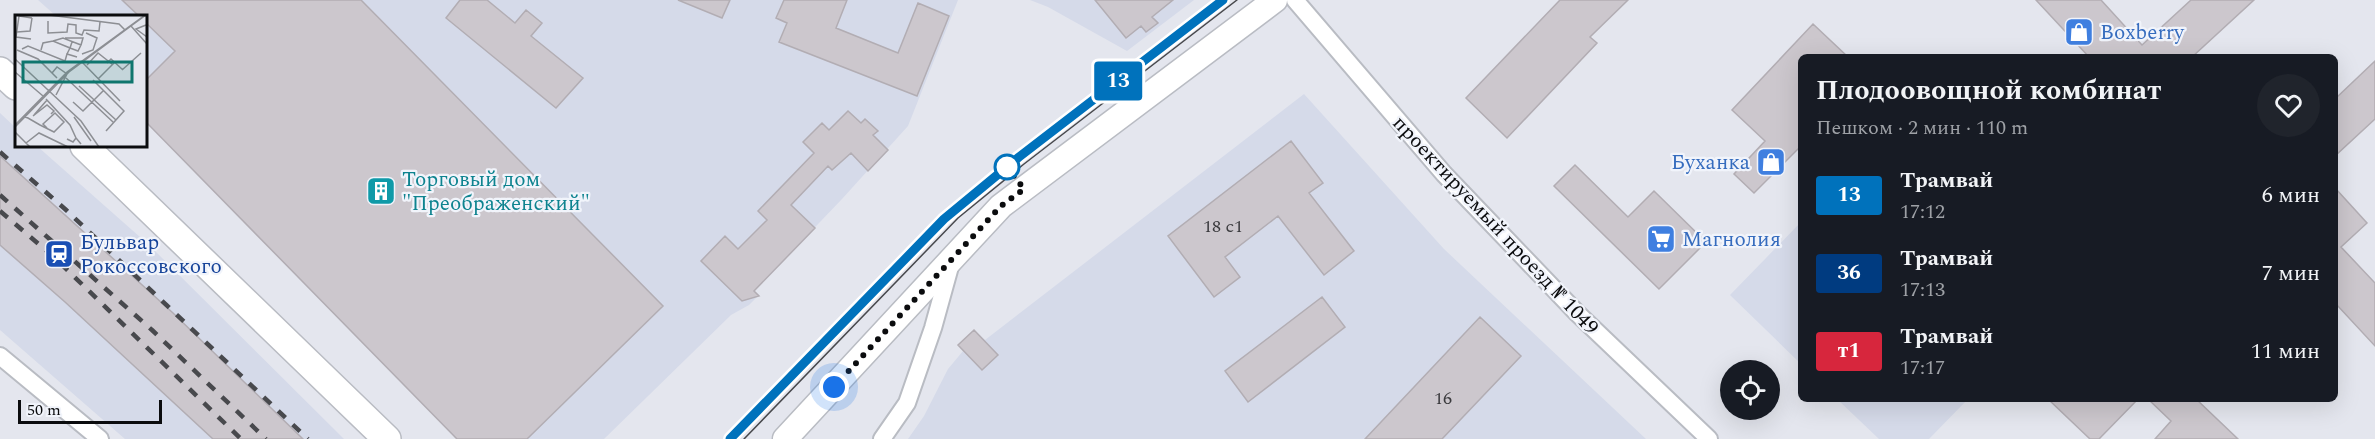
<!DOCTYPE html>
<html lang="ru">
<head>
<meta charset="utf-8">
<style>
	body { margin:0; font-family:Spectral,serif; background:#20242c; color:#f1f3f6; height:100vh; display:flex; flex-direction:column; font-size:22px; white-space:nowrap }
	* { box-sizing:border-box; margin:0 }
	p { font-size:20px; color:#9ea1a6 }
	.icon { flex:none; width:33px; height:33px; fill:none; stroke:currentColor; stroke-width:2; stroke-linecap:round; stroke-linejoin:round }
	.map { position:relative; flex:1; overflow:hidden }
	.panel { position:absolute; left:1798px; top:54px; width:540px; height:348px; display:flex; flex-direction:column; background:#171b24; border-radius:9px; box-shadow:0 6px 24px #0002 }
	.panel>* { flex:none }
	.badge { padding:0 12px; border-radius:4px; font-size:21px; line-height:39px }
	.controls { position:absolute; left:1720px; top:360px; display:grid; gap:12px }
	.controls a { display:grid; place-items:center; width:60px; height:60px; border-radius:50%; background:#171b24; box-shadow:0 6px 24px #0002; font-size:30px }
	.scale { position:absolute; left:18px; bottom:15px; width:144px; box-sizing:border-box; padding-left:6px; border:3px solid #0b0c0e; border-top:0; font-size:16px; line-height:21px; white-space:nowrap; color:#0b0c0e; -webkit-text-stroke:4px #f1f4fb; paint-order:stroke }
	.you { position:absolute; width:30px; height:30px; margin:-15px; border:4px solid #fff; border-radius:50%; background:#1a73e8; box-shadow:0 0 0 9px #1a73e833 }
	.map>.badge { position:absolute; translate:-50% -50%; box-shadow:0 0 0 3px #fff }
	.round { display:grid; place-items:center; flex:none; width:63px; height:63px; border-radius:32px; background:#20242c }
	.summary { display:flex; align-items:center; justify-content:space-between; height:102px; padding:0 18px }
	h1 { font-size:28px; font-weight:700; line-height:45px }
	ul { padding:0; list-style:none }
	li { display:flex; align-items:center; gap:18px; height:78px; padding:0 18px }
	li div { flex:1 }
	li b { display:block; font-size:22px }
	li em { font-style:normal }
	li .badge { min-width:66px; font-weight:700; text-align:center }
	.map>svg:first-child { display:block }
	.built { fill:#d5dae9 }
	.building { fill:#ccc7cd; stroke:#b2adb3; stroke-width:1.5 }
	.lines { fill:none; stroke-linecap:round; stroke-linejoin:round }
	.street-casing { stroke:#b9bcc3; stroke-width:20 }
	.secondary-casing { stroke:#b9bcc3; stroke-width:27 }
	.primary-casing { stroke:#b9bcc3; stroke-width:30 }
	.street { stroke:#fff; stroke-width:16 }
	.secondary { stroke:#fff; stroke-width:24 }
	.primary { stroke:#fff; stroke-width:27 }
	.tram { stroke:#48494d; stroke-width:1.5 }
	.rail { stroke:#48494d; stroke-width:4.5; stroke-dasharray:10 10; stroke-linecap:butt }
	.line-casing { stroke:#fff; stroke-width:14 }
	.line { stroke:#0072bc; stroke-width:9 }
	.walk { stroke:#0b0c0e; stroke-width:6; stroke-dasharray:0 10.8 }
	.stop-dot { fill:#fff; stroke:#0072bc; stroke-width:3 }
	.labels { text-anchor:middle; stroke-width:4.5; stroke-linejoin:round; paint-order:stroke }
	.number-label { font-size:18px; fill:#3b3b3e }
	.shop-label { font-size:21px; fill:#366cbe; stroke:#f1f4fb; text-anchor:start }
	.culture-label { font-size:21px; fill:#0d838f; stroke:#f1f4fb; text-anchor:start }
	.street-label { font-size:21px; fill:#0b0c0e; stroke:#f1f4fb }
	.transit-label { font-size:21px; fill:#164399; stroke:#f1f4fb; text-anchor:start }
	.inset-road { fill:none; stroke:#8d8f94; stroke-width:1.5 }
	.view { fill:#0f766e; fill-opacity:0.15; stroke:#0f766e; stroke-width:3 }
	.inset-edge { fill:none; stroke:#0b0c0e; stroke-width:3 }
</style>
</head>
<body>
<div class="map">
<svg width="2375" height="439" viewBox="0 0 2375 439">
	<rect width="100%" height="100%" fill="#e4e6ee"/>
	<path class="built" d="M38,0H958L908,126L842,199L754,291L759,295L749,305L731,315L604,439H457L146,122V16H56Z
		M1030,0H1194L1127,51L1048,7Z
		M1304,94L1444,249L1646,439H908L924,416L948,369L963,351L958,345L974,330L985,340Z
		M0,113L16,128V146H37L149,245L344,439H125L0,330Z
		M1801,222V364L1730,295Z
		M1837,399H1968L1929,439H1879Z"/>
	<path class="building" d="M122,0H361L663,306L527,439H457L146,122V80L175,51L146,23V16H139Z
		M460,0H487L515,23L526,10L542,23L531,36L583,78L556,108L446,18Z
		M678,0H730L722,18Z
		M784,0H847L836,28L898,53L918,3L949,16L917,96L779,42L787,23L776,18Z
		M1095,0H1173L1152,17L1158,23L1146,32L1141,26L1126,38Z
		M1560,0H1628L1590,37L1597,43L1507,138L1466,98Z
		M2036,0H2101L2142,45L2191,0H2254L2192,57H2089Z
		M1813,24L1848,57H1802V145L1754,193L1734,174L1765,141L1732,110Z
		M2375,61V119L2336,155V98Z
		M848,111L861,123L865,119L878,131L873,135L888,150L868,171L851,153L832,170L828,166L791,205L815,228L754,291L759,296L742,301L701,261L725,236L738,249L767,220L758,211L814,153L803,142L822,123L829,130Z
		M1291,141L1323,183L1309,193L1354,251L1324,275L1278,216L1225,257L1240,277L1214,297L1168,236Z
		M0,156L173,313L303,439H213L65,302L0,245Z
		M1575,165L1628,217L1654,191L1706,242L1659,289L1554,186Z
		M2336,189L2367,223L2341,247L2375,283V346L2336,304Z
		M1322,297L1345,327L1248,402L1225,371Z
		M1480,317L1521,356L1442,439H1365Z
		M974,330L998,355L982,370L958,345Z
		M2048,399H2138L2099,439H2090Z
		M2148,399H2196L2238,439H2155L2171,421Z"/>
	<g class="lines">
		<g class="street-casing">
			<path id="street" d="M1295,0L1444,174L1577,313L1709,439
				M0,356L100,439
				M882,439L907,403L933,328L951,263"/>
		</g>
		<g class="secondary-casing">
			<path id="secondary" d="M785,439L1001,206L1275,0"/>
		</g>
		<g class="primary-casing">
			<path id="primary" d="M0,71L16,86
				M84,146L387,439"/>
		</g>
		<use href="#street" class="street"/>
		<use href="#secondary" class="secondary"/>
		<use href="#primary" class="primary"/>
		<path class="tram" d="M730,439L944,219L961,205
			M744,439L958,218L1024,164L1237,0"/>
		<path class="rail" d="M0,152L65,209L308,439
			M0,195L152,330L266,439
			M0,211L55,258L241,439"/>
	</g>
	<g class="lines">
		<g class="line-casing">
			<path id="line" d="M730,439L944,219L1019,157L1223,0"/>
		</g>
		<use href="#line" class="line"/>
		<path class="walk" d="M834,387L1001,206L1024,189L1007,167"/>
	</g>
	<defs>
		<g id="shop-square" transform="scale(1.5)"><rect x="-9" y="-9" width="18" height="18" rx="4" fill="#3f7fe0" stroke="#f1f4fb"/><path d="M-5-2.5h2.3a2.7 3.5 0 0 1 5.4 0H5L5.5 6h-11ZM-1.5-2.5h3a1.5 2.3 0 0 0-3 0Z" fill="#fff"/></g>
		<g id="building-square" transform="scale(1.5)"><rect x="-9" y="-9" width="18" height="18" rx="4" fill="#0f9aa8" stroke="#f1f4fb"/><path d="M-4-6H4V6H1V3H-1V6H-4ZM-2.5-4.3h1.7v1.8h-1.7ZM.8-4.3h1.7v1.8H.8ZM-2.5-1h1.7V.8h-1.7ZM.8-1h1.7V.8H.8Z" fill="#fff"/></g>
		<g id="supermarket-square" transform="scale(1.5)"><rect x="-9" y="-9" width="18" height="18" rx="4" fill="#3f7fe0" stroke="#f1f4fb"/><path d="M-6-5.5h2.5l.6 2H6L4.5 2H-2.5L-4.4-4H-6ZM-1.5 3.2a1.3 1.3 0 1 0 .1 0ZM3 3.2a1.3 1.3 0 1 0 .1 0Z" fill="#fff"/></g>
		<g id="station-square" transform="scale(1.5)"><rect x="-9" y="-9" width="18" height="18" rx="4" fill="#1a4fb4" stroke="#f1f4fb"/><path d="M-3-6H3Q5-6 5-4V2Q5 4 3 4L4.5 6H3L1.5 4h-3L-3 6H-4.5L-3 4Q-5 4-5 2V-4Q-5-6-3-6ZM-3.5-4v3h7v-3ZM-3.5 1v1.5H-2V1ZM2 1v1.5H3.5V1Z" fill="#fff"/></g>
	</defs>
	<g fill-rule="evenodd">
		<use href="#shop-square" x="2079" y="32"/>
		<use href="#shop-square" x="1771" y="162"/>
		<use href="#building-square" x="381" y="191"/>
		<use href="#supermarket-square" x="1661" y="239"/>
		<use href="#station-square" x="59" y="254"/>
	</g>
	<circle class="stop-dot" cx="1007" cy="167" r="12"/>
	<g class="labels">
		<g class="number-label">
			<text x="1223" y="232">18 c1</text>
			<text x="1443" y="404">16</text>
		</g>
		<g class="shop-label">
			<text x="2100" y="39">Boxberry</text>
			<text x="1750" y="169" text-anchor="end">Буханка</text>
			<text x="1682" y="246">Магнолия</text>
		</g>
		<g class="culture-label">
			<text x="402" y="186">Торговый дом<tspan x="402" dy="24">"Преображенский"</tspan></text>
		</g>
		<g class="street-label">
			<text transform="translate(1496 225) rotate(47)" y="7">проектируемый проезд № 1049</text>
		</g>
		<g class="transit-label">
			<text x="80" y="249">Бульвар<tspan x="80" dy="24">Рокоссовского</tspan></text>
		</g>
	</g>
	<g transform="translate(15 15)">
		<rect width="132" height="132" fill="#e4e6ee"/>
		<path class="inset-road" d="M34,0L104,9L110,15M33,6V18L52,17L53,9L61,10V18L67,20L69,15L84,16L85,7M131,10L121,14L132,22M116,11L131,0M2,17L15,16L17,3M50,23H68L66,30M16,24L1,22L4,1L17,3M38,26L48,23L66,30L63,36L55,33L57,27M7,34L13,31L50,46L52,39L62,42M2,35L23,44L42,63M26,35L28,28L38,26L55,33L52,39M67,39L78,35L82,23L71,18M0,44L66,106L84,132M67,47L105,86M92,48L96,44L108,55M72,50L83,38L97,49M107,55L126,38M0,57L28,81M37,58L42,52L52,59L41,80M51,63L98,107M83,64L100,47M78,65L109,96L91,116M64,71L101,105M31,84L55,110L61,123M58,87L68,96L88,76M19,100L32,85M18,101L32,90L39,96L36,99M10,102L13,103L25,110L39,117L49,107L40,98L28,109L32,113M59,102L76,126M0,110L52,57L130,0M0,112L54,57L116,11L132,29M0,117L15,132M52,124L58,127L61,123L66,129M11,128L24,118L53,132"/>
		<path class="view" d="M8,47H117V67H8Z"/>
		<rect width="132" height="132" class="inset-edge"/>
	</g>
</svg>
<div class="controls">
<a><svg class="icon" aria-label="locate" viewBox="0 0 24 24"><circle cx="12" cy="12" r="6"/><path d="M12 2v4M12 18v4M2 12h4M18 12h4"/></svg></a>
</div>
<div class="scale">50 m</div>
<div class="you" style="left:834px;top:387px"></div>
<b class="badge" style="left:1118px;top:81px;background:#0072bc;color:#fff">13</b>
<section class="panel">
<div class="summary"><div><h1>Плодоовощной комбинат</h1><p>Пешком · 2 мин · 110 m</p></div><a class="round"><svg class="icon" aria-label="heart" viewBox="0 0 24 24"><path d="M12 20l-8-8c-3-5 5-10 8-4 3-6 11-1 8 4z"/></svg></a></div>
<ul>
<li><span class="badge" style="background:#0072bc;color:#fff">13</span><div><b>Трамвай</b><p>17:12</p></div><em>6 мин</em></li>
<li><span class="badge" style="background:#003b80;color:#fff">36</span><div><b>Трамвай</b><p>17:13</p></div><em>7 мин</em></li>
<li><span class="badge" style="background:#d7263d;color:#fff">т1</span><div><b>Трамвай</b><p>17:17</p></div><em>11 мин</em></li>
</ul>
</section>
</div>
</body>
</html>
